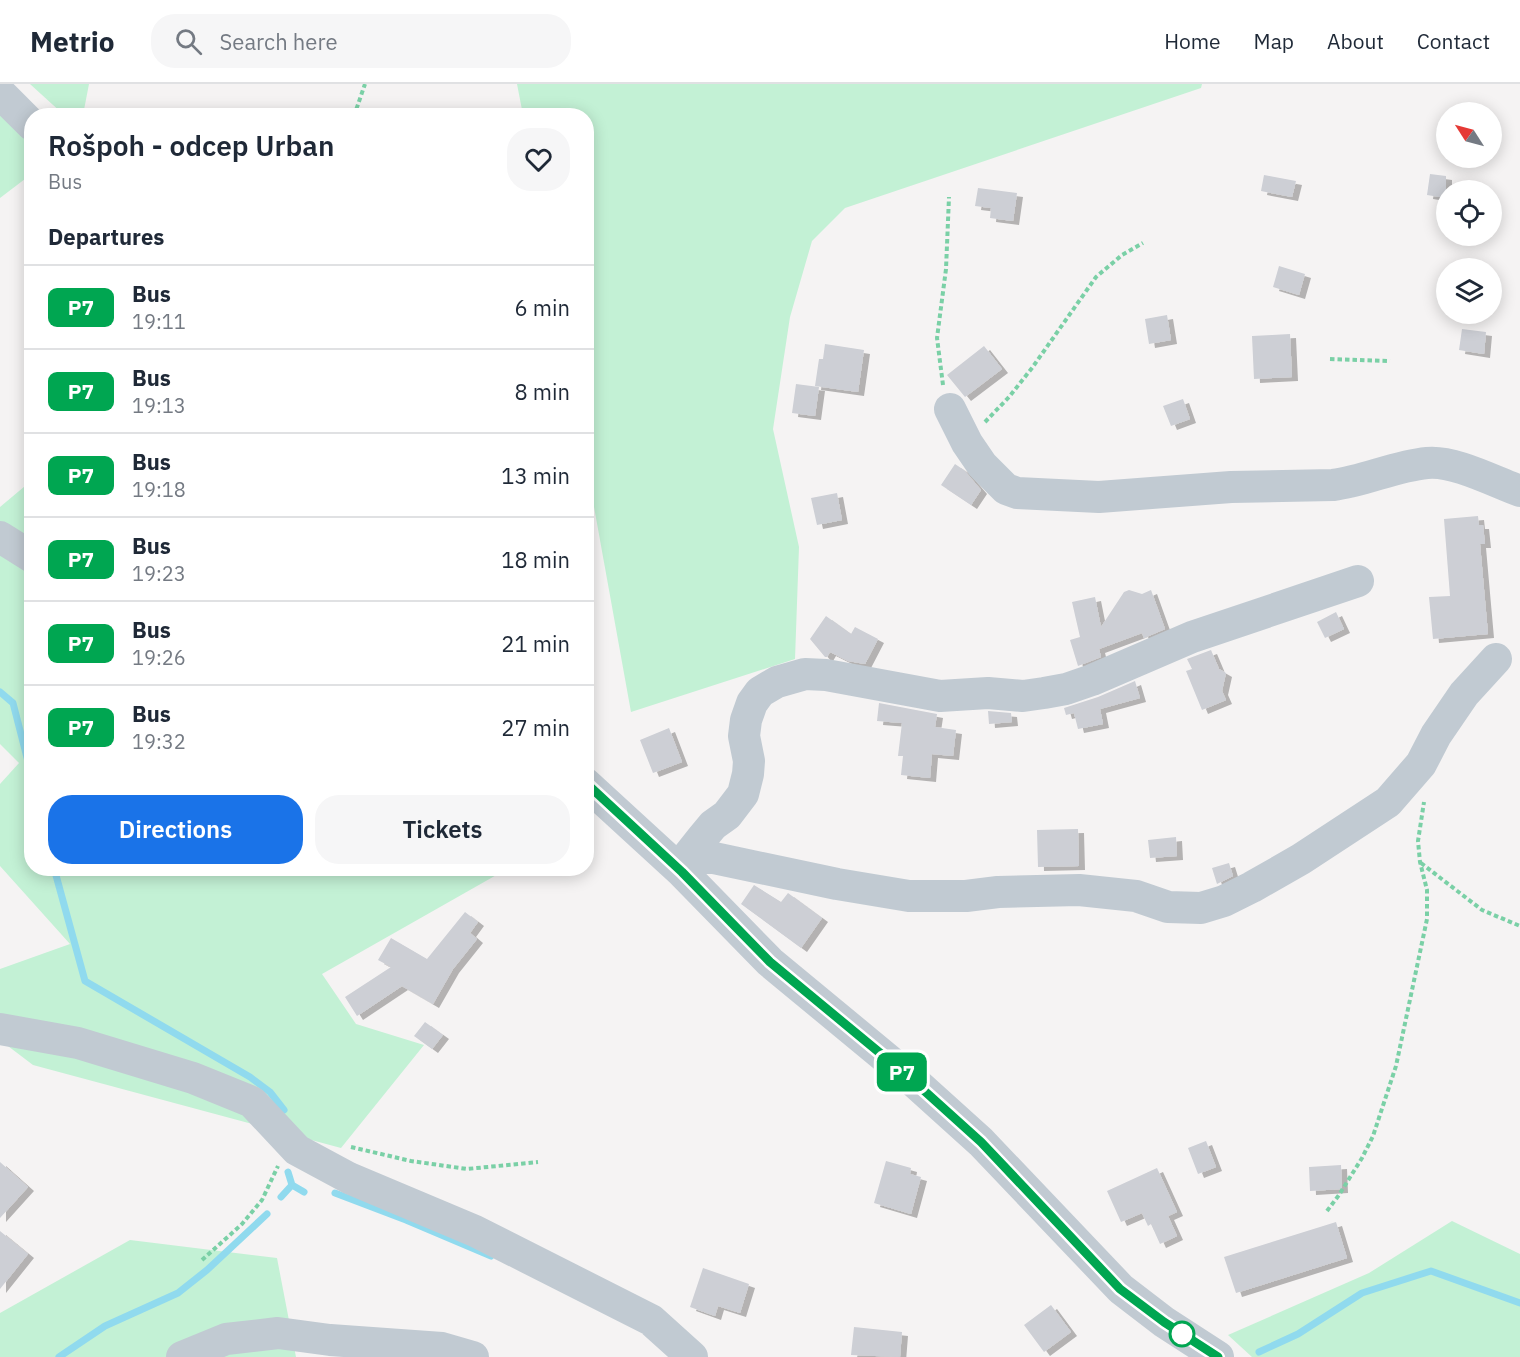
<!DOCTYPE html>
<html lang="en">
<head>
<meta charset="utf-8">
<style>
	body { margin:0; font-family:"IBM Plex Sans",sans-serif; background:#f6f6f7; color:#1f2937; height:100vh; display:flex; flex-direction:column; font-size:22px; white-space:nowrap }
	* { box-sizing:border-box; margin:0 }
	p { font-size:20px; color:#747a83 }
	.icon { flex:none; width:33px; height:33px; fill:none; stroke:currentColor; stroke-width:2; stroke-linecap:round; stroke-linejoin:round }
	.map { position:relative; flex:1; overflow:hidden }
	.details { position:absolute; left:24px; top:24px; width:570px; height:768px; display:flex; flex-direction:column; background:#fff; border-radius:24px; box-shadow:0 3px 15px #0003 }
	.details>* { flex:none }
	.badge { padding:0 12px; border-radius:9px; font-size:21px; line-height:39px }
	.needle { width:39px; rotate:306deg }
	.fabs { position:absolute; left:1436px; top:18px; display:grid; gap:12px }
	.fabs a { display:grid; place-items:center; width:66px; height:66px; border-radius:50%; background:#fff; box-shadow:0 3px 15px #0003; font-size:30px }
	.map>.badge { position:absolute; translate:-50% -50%; box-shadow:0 0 0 3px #fff }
	h2 { padding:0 24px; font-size:22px; line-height:54px }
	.round { display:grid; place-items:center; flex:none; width:63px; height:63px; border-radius:24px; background:#f6f6f7 }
	.headline { display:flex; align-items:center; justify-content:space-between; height:102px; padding:0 24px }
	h1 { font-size:28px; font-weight:600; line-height:45px }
	.button { display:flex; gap:12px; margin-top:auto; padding:12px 24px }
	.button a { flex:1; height:69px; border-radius:24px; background:#1a73e8; color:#fff; font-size:24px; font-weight:600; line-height:69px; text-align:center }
	.button a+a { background:#f6f6f7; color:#1f2937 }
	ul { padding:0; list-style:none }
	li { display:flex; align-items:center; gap:18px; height:84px; padding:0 24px; border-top:2px solid #e0e1e3 }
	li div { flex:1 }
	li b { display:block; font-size:22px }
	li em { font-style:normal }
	li .badge { min-width:66px; font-weight:700; text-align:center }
	header { display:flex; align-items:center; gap:36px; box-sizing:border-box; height:84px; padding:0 30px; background:#fff; border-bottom:2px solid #e0e1e3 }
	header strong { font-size:28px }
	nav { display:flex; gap:33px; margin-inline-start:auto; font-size:21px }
	.search { width:420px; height:54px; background:#f6f6f7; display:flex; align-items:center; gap:15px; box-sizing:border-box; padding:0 21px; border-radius:24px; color:#747a83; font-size:22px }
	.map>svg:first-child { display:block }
	.green { fill:#c3f1d5 }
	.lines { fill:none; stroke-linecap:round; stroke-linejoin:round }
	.stream { stroke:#90daee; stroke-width:7 }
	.building { fill:#cdcfd5; filter:url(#shadow) }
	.path { stroke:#7ad0a6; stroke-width:4; stroke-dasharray:4.5 3; stroke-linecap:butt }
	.minor { stroke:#c1cad2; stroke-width:32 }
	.line-casing { stroke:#fff; stroke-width:14 }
	.line { stroke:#00a651; stroke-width:9 }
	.stop-dot { fill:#fff; stroke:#00a651; stroke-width:3 }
</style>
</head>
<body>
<header>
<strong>Metrio</strong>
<div class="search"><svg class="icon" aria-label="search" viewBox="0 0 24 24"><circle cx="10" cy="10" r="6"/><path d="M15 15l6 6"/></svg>Search here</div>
<nav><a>Home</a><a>Map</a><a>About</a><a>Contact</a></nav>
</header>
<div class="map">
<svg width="1520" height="1273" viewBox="0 0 1520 1273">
	<defs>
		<filter id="shadow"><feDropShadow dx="6" dy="4" stdDeviation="0" flood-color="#0004"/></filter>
	</defs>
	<rect width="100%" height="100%" fill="#f5f3f3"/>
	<path class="green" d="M30,0H89L83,31H64Z
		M517,0H1202L1201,4L845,124L812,157L790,233L773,345L799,463L795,575L631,628L587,384L586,32L523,31Z
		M0,25L26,52L25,95L0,114Z
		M31,397L32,784L507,785L322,890L356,940L424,961L341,1064L33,981L0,956V885L70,860L0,782V700L19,679L0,660V423Z
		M1452,1137L1520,1170V1273H1252L1228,1251L1369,1189Z
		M130,1156L277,1174L296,1273H0V1229Z"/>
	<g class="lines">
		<path class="stream" d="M0,608L13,619L32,693
			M54,784L85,897L250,993L270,1008L284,1026
			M288,1088L292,1101L304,1108
			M335,1109L406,1136L491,1172
			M281,1113L292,1101
			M1259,1268L1298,1250L1362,1209L1431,1187L1520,1219
			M59,1273L105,1242L178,1209L207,1186L267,1130"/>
	</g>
	<path class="building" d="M1430,90L1446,92V114L1427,111Z
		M1264,91L1296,97L1292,113L1261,107Z
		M978,104L1017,109L1013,137L990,134L991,124L975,122Z
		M1279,182L1305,190L1299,211L1273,203Z
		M1167,231L1171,256L1149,260L1145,235Z
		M1462,245L1486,248L1484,270L1459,266Z
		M1290,250L1292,293L1254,295L1252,252Z
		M825,260L864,266L858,308L815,302L819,275H823Z
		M984,262L1002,285L965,313L947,291Z
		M796,300L819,303L815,332L792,329Z
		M1183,315L1190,335L1171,342L1163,322Z
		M955,380L964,386L981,406L971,421L941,401Z
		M837,409L842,436L817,441L811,414Z
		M1478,432L1479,441H1483L1485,460H1480L1488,550L1433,555L1429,513L1450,512L1444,435Z
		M1129,506L1142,510L1151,506L1165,545L1144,554L1142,549L1099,565L1101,573L1078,582L1070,556L1080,553L1072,518L1095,513L1101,543L1124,508Z
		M1336,528L1344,545L1325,554L1317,538Z
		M826,532L851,550L855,543L878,555L865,580L848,577L830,568L827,573H825L810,555Z
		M1211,566L1219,585L1226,589L1222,607L1226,616L1202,626L1186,587L1192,585L1187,575Z
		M1135,597L1140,614L1100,625L1103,640L1078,645L1074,629L1066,631L1064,624L1098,613Z
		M879,619L937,630L935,643L956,646L953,672L932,670L930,694L901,691L903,672H898L902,639L877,637Z
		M988,627L1011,629L1012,638L989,640Z
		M669,644L682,678L653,689L640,656Z
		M1078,745L1079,782L1038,783L1037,746Z
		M1176,753L1177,772L1150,774L1148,756Z
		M1229,779L1233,792L1217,800L1212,784Z
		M754,801L781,818L788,809L822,834L801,864L741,820Z
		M465,828L478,838L470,849L477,855L453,885L433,920L402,902L357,932L345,913L391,883L378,876L391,854L427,875Z
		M425,938L443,951L432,965L414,952Z
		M1206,1057L1216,1083L1198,1090L1188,1064Z
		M886,1077L911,1084L910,1090L921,1093L911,1130L874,1119Z
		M0,1078L28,1103L0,1134Z
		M1341,1081L1342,1105L1310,1107L1309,1083Z
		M1157,1084L1177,1128L1168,1132L1177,1152L1160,1160L1151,1140L1148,1142L1142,1129L1121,1138L1107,1107Z
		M1336,1138L1347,1174L1236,1209L1224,1173Z
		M0,1147L28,1170L0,1205Z
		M703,1184L749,1200L740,1229L718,1222L715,1232L690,1223Z
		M1051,1221L1071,1248L1044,1268L1024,1241Z
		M854,1243L902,1248L900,1273L851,1271Z"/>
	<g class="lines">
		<path class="path" d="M354,32L365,0
			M1330,275L1390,277
			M943,301L937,254L946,185L949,113
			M985,338L1009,313L1032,284L1096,193L1122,171L1143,159
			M1421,779L1482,826L1520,842
			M351,1063L411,1077L467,1085L538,1078
			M1327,1127L1339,1111L1362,1074L1373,1052L1396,982L1427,835V806L1420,778L1418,757L1424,718
			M202,1176L242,1140L262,1116L278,1082"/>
		<path class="minor" d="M0,9L32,41
			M950,325L967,359L982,381L1006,405L1017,409L1099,413L1231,403L1333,401C1365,397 1395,382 1427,379C1454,376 1495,398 1520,407
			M0,453L32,473
			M586,700L682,788L770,878L909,993L981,1058L1121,1205L1164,1238L1218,1273
			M684,777L703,753L713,741L727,731L743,710L748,690L749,677L744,652L746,636L752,619L760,608L777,598L805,590L826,591L940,612L988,609L1023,612L1044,609L1066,605L1092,596L1192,553L1358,497
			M671,778L698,774H714L837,800L909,812H966L998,808L1079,806L1136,812L1168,823L1201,824L1224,817L1252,803L1301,775L1388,718L1421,680L1436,651L1464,610L1496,575
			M0,945L78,959L193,994L252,1018L297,1066L349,1094L475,1147L651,1236L692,1273
			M182,1273L226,1255L278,1249L330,1256L442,1264L473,1273"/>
	</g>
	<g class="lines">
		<g class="line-casing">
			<path id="line" d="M586,699L682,788L770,878L909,993L981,1058L1120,1205L1164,1238L1218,1273"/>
		</g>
		<use href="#line" class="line"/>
	</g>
	<circle class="stop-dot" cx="1182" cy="1250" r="12"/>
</svg>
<div class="fabs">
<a><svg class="needle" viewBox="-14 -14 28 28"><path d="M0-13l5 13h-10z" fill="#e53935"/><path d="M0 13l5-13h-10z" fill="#747a83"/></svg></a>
<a><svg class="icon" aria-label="locate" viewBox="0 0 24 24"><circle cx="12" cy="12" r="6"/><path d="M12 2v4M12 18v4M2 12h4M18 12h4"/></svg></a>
<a><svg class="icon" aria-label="layers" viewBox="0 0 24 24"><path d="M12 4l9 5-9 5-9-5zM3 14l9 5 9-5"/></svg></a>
</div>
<b class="badge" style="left:902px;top:988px;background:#00a651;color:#fff">P7</b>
<section class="details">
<div class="headline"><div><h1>Rošpoh - odcep Urban</h1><p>Bus</p></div><a class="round"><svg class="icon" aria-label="heart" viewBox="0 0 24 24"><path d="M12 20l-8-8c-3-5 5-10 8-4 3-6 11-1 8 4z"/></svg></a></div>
<h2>Departures</h2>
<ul>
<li><span class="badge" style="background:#00a651;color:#fff">P7</span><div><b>Bus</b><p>19:11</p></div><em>6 min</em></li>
<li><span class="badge" style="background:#00a651;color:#fff">P7</span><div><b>Bus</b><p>19:13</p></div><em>8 min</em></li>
<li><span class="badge" style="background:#00a651;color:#fff">P7</span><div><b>Bus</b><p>19:18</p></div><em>13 min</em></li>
<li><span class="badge" style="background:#00a651;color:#fff">P7</span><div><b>Bus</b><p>19:23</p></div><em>18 min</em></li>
<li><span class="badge" style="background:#00a651;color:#fff">P7</span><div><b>Bus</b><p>19:26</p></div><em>21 min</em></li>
<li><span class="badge" style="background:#00a651;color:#fff">P7</span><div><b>Bus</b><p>19:32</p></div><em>27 min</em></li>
</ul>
<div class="button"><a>Directions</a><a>Tickets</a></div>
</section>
</div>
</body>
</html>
